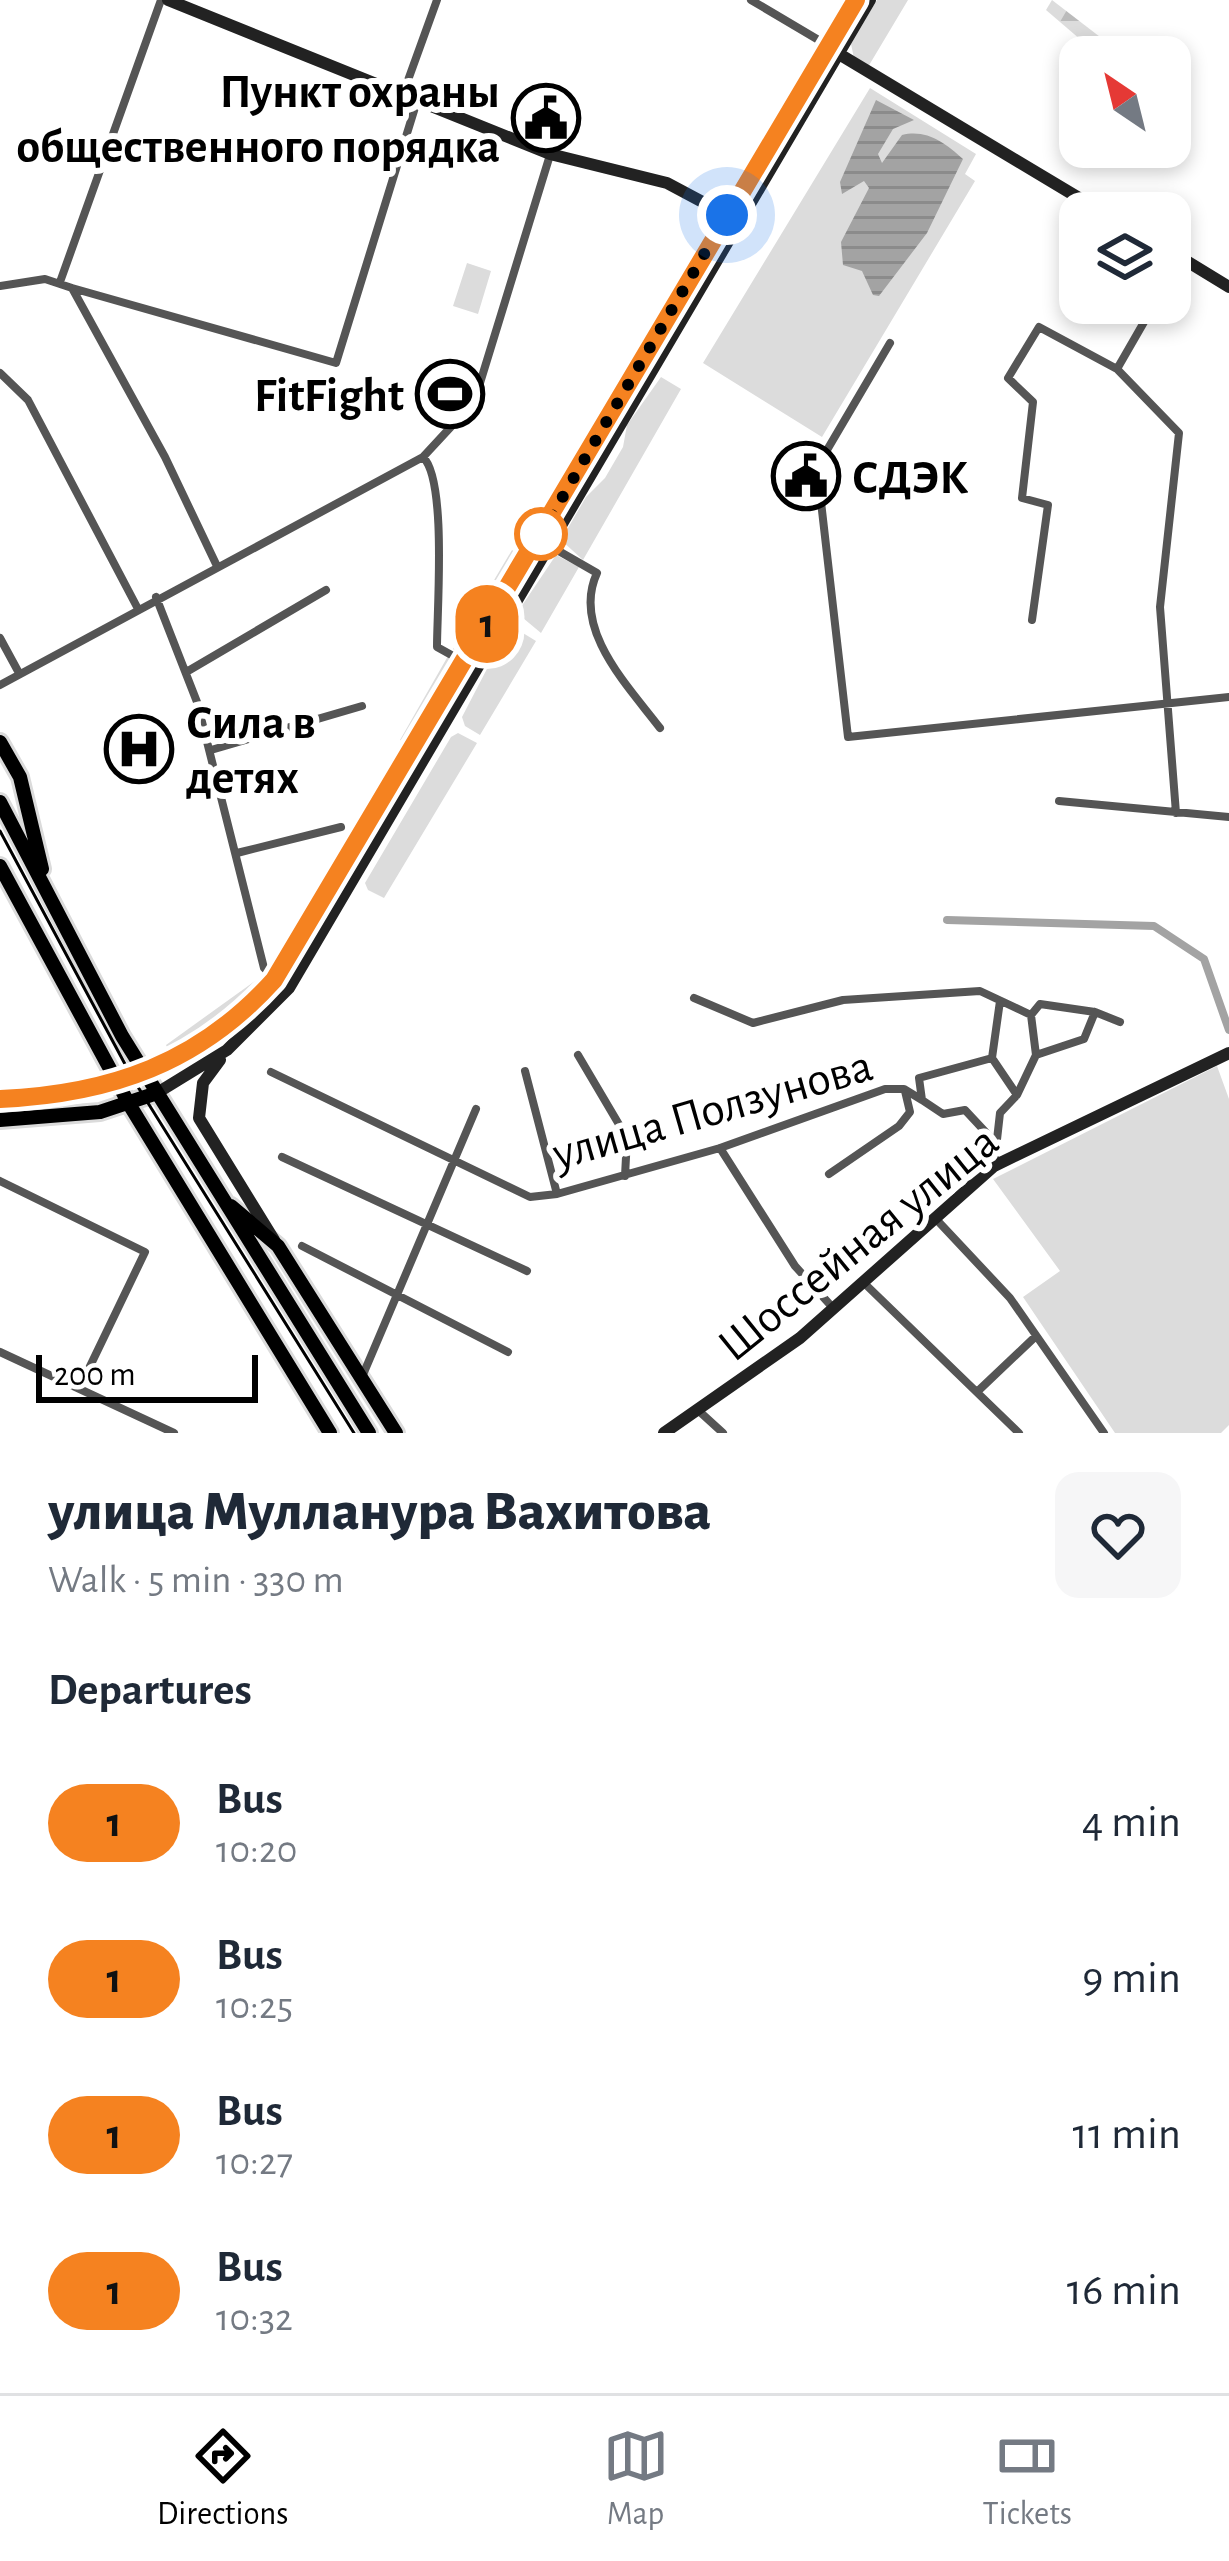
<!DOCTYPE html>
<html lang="en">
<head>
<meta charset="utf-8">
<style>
	body { margin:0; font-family:"Alegreya Sans",sans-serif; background:#f6f6f7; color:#1f2937; height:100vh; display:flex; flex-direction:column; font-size:45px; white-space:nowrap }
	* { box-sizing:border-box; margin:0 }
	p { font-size:39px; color:#747a83 }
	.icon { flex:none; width:66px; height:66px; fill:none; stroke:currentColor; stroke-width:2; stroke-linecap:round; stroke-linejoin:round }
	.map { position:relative; height:1433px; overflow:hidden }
	.panel { display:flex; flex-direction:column; background:#fff; flex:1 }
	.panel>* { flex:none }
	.badge { padding:0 24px; border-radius:39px; font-size:42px; line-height:78px }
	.needle { width:78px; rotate:325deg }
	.buttons { position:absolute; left:1059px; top:36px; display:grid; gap:24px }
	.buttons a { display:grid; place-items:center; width:132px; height:132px; border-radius:24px; background:#fff; box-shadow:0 6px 18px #0003; font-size:60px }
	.scale { position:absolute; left:36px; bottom:30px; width:222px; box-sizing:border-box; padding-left:12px; border:6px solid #000; border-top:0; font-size:33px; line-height:42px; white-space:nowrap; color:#000; -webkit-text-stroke:9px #fff; paint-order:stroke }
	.you { position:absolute; width:60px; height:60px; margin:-30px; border:9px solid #fff; border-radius:50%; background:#1a73e8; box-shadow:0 0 0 18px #1a73e833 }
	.map>.badge { position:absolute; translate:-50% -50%; box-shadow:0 0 0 6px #fff }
	h2 { padding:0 48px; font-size:45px; line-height:108px }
	.round { display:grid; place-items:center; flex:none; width:126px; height:126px; border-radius:24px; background:#f6f6f7 }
	.summary { display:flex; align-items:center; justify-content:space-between; height:204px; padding:0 48px }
	h1 { font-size:57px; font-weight:800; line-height:90px }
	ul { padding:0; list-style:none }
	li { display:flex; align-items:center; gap:36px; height:156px; padding:0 48px }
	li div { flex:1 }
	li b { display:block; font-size:45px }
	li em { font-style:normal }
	li .badge { min-width:132px; font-weight:700; text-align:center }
	.tab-bar { display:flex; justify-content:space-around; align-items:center; height:168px; border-top:3px solid #e0e1e3; background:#fff; font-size:33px; color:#747a83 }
	.tab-bar a { display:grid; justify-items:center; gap:6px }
	.tab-bar .on { color:#000 }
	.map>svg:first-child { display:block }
	.green { fill:#dcdcdc }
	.forest { fill:url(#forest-firs) }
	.water { fill:url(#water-rules) }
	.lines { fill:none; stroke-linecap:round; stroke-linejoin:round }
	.canal { stroke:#a3a3a3; stroke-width:8 }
	.primary-casing { stroke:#dbdbdb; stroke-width:20 }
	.street { stroke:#555; stroke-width:8 }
	.secondary { stroke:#222; stroke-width:12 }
	.primary { stroke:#000; stroke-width:14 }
	.tram { stroke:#000; stroke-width:3 }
	.line-casing { stroke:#fff; stroke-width:27 }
	.line { stroke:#f58220; stroke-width:18 }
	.walk { stroke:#000; stroke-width:12; stroke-dasharray:0 21.6 }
	.stop-dot { fill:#fff; stroke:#f58220; stroke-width:6 }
	.labels { text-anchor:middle; stroke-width:12; stroke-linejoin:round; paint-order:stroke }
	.poi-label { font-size:48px; font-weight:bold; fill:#000; stroke:#fff; text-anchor:end }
	.street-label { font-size:48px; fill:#000; stroke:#fff }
</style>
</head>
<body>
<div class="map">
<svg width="1229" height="1433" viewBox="0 0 1229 1433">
	<defs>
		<pattern id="forest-firs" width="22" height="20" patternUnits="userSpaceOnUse" patternTransform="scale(3)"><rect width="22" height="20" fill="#dcdcdc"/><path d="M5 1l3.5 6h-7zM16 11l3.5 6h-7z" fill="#bbb"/></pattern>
		<pattern id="water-rules" width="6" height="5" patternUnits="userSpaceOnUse" patternTransform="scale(3)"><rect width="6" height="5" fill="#a3a3a3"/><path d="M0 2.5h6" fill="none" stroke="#8b8b8b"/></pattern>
	</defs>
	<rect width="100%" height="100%" fill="#fff"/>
	<path class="green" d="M877,0H908L868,67L854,58L851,44Z
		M870,88L976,154L965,174L975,181L822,437L703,363Z
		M467,263L491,271L478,314L453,306Z
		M661,377L681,389L583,560L561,540L586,497L605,478L623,447L627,425Z
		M512,550L518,554L460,654L453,649Z
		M556,555L579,567L541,633L517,613Z
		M518,630L536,641L480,735L465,726L462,717L503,638Z
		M448,656L455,667L410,745L400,740Z
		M458,733L477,743L384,898L368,890L365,883L451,737Z
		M363,813L367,819L279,962L269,963Z
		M259,978C247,1014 201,1036 171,1055L166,1045Z
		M1217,1066L1229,1099V1425L1221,1433H1115L1023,1297L1060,1271L993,1179Z"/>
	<path class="forest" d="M1052,0L1104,40L1095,52L1046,10Z"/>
	<path class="water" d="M876,100L914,120L893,129L878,154L882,163L902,135C927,129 945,143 963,159L927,233L879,296L873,295L862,271L843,265L841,242L869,188L864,181L842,194L840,182Z"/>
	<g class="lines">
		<path class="canal" d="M947,920L1154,926L1204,959L1229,1030"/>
		<g class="primary-casing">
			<path id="primary" d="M0,742L20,777L42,869
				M0,802L122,1036L369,1433
				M0,866L129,1104L330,1433
				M0,1099L72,1094L146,1074
				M0,1120L100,1112L157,1093
				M231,1206L278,1246L396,1433"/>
		</g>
		<path class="street" d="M751,0L827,45
			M403,94L437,0
			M1170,278L1181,259
			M60,282L161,0
			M0,286L45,279L72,288L165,457L216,564
			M72,288L336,363L417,101
			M890,343L817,467L848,737L1229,697
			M1117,369L1155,303
			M0,373L28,400L137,607
			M423,457C447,480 437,609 437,647L464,662
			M550,546L597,573C571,629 629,687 660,728
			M156,597L197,702L264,968L274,978
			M1032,620L1048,505L1022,498L1033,402L1008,378L1039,327L1117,369L1179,433L1160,607L1176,813
			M0,638L19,673
			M188,671L326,590
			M0,685L423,457L461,416L480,383L550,155
			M211,750L362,706
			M1059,801L1229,817
			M237,853L341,827
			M694,998L753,1023L843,1000L980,991L1031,1015L1040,1004L1095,1012L1084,1039L1036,1055L1017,1095
			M1095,1012L1120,1022
			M1031,1015L1036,1055
			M578,1055L627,1138L625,1176
			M992,1058L1000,1001
			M525,1071L557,1194
			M271,1072L530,1197L557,1194L720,1148L885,1089H904L922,1100L919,1078L992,1058L1017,1095L1000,1113L994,1166
			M922,1100L943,1114L965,1110L993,1140
			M720,1148L795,1266L834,1309
			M282,1157L527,1271
			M829,1174L899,1126L910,1112L905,1091
			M0,1181L145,1252L80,1387
			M935,1218L1010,1298L1104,1433
			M302,1246L508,1352
			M863,1282L1019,1433
			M0,1352L174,1433
			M362,1377L476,1109
			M978,1391L1036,1336
			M700,1412L723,1433"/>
		<path class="secondary" d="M168,0L550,154L667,183L727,215
			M834,51L1104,213
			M1170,251L1229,287
			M220,1060L203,1083L199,1118L274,1240
			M146,1074C211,1042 256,1006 297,946L855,0
			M157,1093L227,1050L289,988L870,0
			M664,1433L800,1338L994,1166L1229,1053"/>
		<use href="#primary" class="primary"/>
		<path class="tram" d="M0,831L133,1079L354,1433"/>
	</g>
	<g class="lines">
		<g class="line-casing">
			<path id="line" d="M0,1099C111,1094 199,1063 274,980L856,0"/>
		</g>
		<use href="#line" class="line"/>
		<path class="walk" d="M541,534L727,215"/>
	</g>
	<defs>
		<g id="civic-ring" transform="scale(3.45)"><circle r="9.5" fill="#fff" stroke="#000" stroke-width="1.5"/><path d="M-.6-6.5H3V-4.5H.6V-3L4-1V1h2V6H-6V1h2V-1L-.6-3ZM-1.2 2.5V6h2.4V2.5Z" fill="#000"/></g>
		<g id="stadium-ring" transform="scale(3.45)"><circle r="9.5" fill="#fff" stroke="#000" stroke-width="1.5"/><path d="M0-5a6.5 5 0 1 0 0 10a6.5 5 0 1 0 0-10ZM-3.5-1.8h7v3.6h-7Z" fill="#000"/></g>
		<g id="hospital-ring" transform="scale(3.45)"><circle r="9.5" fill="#fff" stroke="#000" stroke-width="1.5"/><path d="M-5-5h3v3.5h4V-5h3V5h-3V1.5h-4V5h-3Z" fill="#000"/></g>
	</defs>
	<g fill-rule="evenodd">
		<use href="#civic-ring" x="546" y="118"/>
		<use href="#stadium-ring" x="450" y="394"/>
		<use href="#civic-ring" x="806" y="476"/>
		<use href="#hospital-ring" x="139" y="749"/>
	</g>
	<circle class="stop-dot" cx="541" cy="534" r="24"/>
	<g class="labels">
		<g class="poi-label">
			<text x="500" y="107">Пункт охраны<tspan x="500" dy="55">общественного порядка</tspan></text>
			<text x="404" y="411">FitFight</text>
			<text x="852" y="493" text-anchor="start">СДЭК</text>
			<text x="186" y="738" text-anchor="start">Сила в<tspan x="186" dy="55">детях</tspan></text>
		</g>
		<g class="street-label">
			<text transform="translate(712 1108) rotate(-16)" y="17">улица Ползунова</text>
			<text transform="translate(857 1242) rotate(-39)" y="17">Шоссейная улица</text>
		</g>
	</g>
</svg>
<div class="buttons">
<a><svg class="needle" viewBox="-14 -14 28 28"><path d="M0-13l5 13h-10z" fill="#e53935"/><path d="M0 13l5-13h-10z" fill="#747a83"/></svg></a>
<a><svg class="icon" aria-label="layers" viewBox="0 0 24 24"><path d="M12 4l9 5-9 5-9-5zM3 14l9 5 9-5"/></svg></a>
</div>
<div class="scale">200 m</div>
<div class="you" style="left:727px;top:215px"></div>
<b class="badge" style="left:487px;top:624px;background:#f58220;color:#111">1</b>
</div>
<section class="panel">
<div class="summary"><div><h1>улица Мулланура Вахитова</h1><p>Walk · 5 min · 330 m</p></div><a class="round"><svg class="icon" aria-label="heart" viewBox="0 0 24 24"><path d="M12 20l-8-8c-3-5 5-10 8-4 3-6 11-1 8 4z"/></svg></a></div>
<h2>Departures</h2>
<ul>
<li><span class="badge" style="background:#f58220;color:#111">1</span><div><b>Bus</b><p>10:20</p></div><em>4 min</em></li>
<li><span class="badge" style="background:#f58220;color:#111">1</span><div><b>Bus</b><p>10:25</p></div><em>9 min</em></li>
<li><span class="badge" style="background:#f58220;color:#111">1</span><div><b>Bus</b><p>10:27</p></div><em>11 min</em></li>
<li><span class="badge" style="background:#f58220;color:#111">1</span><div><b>Bus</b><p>10:32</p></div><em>16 min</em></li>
</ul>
</section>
<nav class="tab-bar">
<a class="on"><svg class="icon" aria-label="directions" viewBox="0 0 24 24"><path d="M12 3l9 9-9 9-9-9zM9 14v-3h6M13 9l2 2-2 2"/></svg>Directions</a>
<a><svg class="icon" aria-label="map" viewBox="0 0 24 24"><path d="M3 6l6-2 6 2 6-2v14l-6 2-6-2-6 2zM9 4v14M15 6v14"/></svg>Map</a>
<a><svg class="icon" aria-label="tickets" viewBox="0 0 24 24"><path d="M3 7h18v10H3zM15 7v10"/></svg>Tickets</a>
</nav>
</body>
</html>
